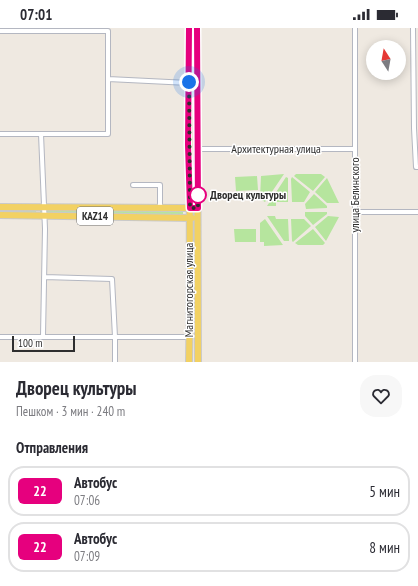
<!DOCTYPE html>
<html lang="ru">
<head>
<meta charset="utf-8">
<style>
	body { margin:0; font-family:"PT Sans Narrow",sans-serif; background:#f7f7f7; color:#2b2b33; height:100vh; display:flex; flex-direction:column; font-size:15px; white-space:nowrap }
	* { box-sizing:border-box; margin:0 }
	p { font-size:13px; color:#7c7c81 }
	.icon { flex:none; width:22px; height:22px; fill:none; stroke:currentColor; stroke-width:2; stroke-linecap:round; stroke-linejoin:round }
	.map { position:relative; height:334px; overflow:hidden }
	.side { display:flex; flex-direction:column; background:#fff; flex:1 }
	.side>* { flex:none }
	.badge { padding:0 8px; border-radius:6px; font-size:14px; line-height:26px }
	.needle { width:26px; rotate:349deg }
	.buttons { position:absolute; left:366px; top:12px; display:grid; gap:8px }
	.buttons a { display:grid; place-items:center; width:40px; height:40px; border-radius:50%; background:#fff; box-shadow:0 2px 10px #0003; font-size:20px }
	.scale { position:absolute; left:12px; bottom:10px; width:63px; box-sizing:border-box; padding-left:4px; border:2px solid #2e2e2e; border-top:0; font-size:11px; line-height:14px; white-space:nowrap; color:#2e2e2e; -webkit-text-stroke:3px #fff; paint-order:stroke }
	.you { position:absolute; width:20px; height:20px; margin:-10px; border:3px solid #fff; border-radius:50%; background:#1a73e8; box-shadow:0 0 0 6px #1a73e833 }
	.map>.badge { position:absolute; translate:-50% -50%; box-shadow:0 0 0 2px #fff }
	h2 { padding:0 16px; font-size:15px; line-height:36px }
	.round { display:grid; place-items:center; flex:none; width:42px; height:42px; border-radius:16px; background:#f7f7f7 }
	.headline { display:flex; align-items:center; justify-content:space-between; height:68px; padding:0 16px }
	h1 { font-size:19px; font-weight:600; line-height:30px }
	ul { padding:0; list-style:none }
	li { display:flex; align-items:center; gap:12px; height:50px; margin:0 8px 6px; padding:0 8px; border:2px solid #e1e1e2; border-radius:16px }
	li div { flex:1 }
	li b { display:block; font-size:15px }
	li em { font-style:normal }
	li .badge { min-width:44px; font-weight:700; text-align:center }
	.status { display:flex; justify-content:space-between; align-items:center; height:28px; padding:0 20px; background:#fff; direction:ltr }
	.status svg { height:11px; fill:currentColor }
	.map>svg:first-child { display:block }
	.green { fill:#b6e59e }
	.lines { fill:none; stroke-linecap:round; stroke-linejoin:round }
	.minor-casing { stroke:#b4b7c1; stroke-width:6 }
	.primary-casing { stroke:#c9c9c9; stroke-width:8 }
	.minor { stroke:#fff; stroke-width:4 }
	.primary { stroke:#f2d163; stroke-width:6 }
	.line-casing { stroke:#fff; stroke-width:9 }
	.line { stroke:#e6007e; stroke-width:6 }
	.walk { stroke:#2e2e2e; stroke-width:4; stroke-dasharray:0 7.2 }
	.stop-dot { fill:#fff; stroke:#e6007e; stroke-width:2 }
	.labels { text-anchor:middle; stroke-width:3; stroke-linejoin:round; paint-order:stroke }
	.shield { fill:#fff; stroke:#6d6d6d; stroke-width:1 }
	.shield-label { font-size:11px; font-weight:bold; fill:#2e2e2e }
	.street-label { font-size:12px; fill:#2e2e2e; stroke:#fff }
	.stop-label { font-size:12px; font-weight:bold; fill:#2e2e2e; stroke:#fff; text-anchor:start }
</style>
</head>
<body>
<div class="status"><b>07:01</b><svg viewBox="0 0 49 12"><path d="M0 12V9h3v3zM5 12V6h3v6zM10 12V3h3v9zM15 12V0h3v12zM26 1h20v11H26zM47 4h2v5h-2z"/></svg></div>
<div class="map">
<svg width="418" height="334" viewBox="0 0 418 334">
	<rect width="100%" height="100%" fill="#efe9e1"/>
	<path class="green" d="M284,146L265,174L260,171L261,148Z
		M296,146H321L325,149L313,163L294,148Z
		M257,148L258,162L236,163L235,149Z
		M286,149L288,150V174H276V178H267Z
		M292,149L310,164L304,174H292L291,151Z
		M327,150L339,175H327L315,164Z
		M314,166L327,178V180L306,181L305,176Z
		M40,181L183,182V188L40,187Z
		M0,182H36V186H0Z
		M305,184H327V186L313,197L305,188Z
		M267,188H275L276,191H288L289,213H284Z
		M328,188L339,189L326,213L315,199Z
		M265,191L283,217L264,218V214H260V195Z
		M291,191H304L311,198L293,214L292,213Z
		M234,201H256V214H235Z
		M313,201L325,215L323,217H298L295,215Z"/>
	<g class="lines">
		<g class="minor-casing">
			<path id="minor" d="M413,0L414,100L416,139H418
				M0,3H108V106H0
				M108,51L189,55
				M41,106L45,201L43,308
				M198,121H355
				M133,157H160V180
				M355,184H418
				M44,249L112,251L115,309V334
				M0,309H189
				M355,334V0"/>
		</g>
		<g class="primary-casing">
			<path id="primary" d="M197,0L198,334
				M0,179L193,180
				M0,187L192,190
				M189,334C191,223 189,111 189,0"/>
		</g>
		<use href="#minor" class="minor"/>
		<use href="#primary" class="primary"/>
	</g>
	<g class="lines">
		<g class="line-casing">
			<path id="line" d="M189,0L188,117L190,180H198L197,0"/>
		</g>
		<use href="#line" class="line"/>
		<path class="walk" d="M189,54L190,180H198V165V167"/>
	</g>
	<circle class="stop-dot" cx="198" cy="167" r="8"/>
	<g class="labels">
		<rect class="shield" x="77" y="179" width="36" height="18" rx="3"/>
		<g class="shield-label">
			<text x="95" y="192">KAZ14</text>
		</g>
		<g class="street-label">
			<text x="276" y="125">Архитектурная улица</text>
			<text transform="translate(355 167) rotate(-90)" y="4">улица Белинского</text>
			<text transform="translate(189 262) rotate(-90)" y="4">Магнитогорская улица</text>
		</g>
		<g class="stop-label">
			<text x="210" y="171">Дворец культуры</text>
		</g>
	</g>
</svg>
<div class="buttons">
<a><svg class="needle" viewBox="-14 -14 28 28"><path d="M0-13l5 13h-10z" fill="#e53935"/><path d="M0 13l5-13h-10z" fill="#7c7c81"/></svg></a>
</div>
<div class="scale">100 m</div>
<div class="you" style="left:189px;top:54px"></div>
</div>
<section class="side">
<div class="headline"><div><h1>Дворец культуры</h1><p>Пешком · 3 мин · 240 m</p></div><a class="round"><svg class="icon" aria-label="heart" viewBox="0 0 24 24"><path d="M12 20l-8-8c-3-5 5-10 8-4 3-6 11-1 8 4z"/></svg></a></div>
<h2>Отправления</h2>
<ul>
<li><span class="badge" style="background:#e6007e;color:#fff">22</span><div><b>Автобус</b><p>07:06</p></div><em>5 мин</em></li>
<li><span class="badge" style="background:#e6007e;color:#fff">22</span><div><b>Автобус</b><p>07:09</p></div><em>8 мин</em></li>
</ul>
</section>
</body>
</html>
